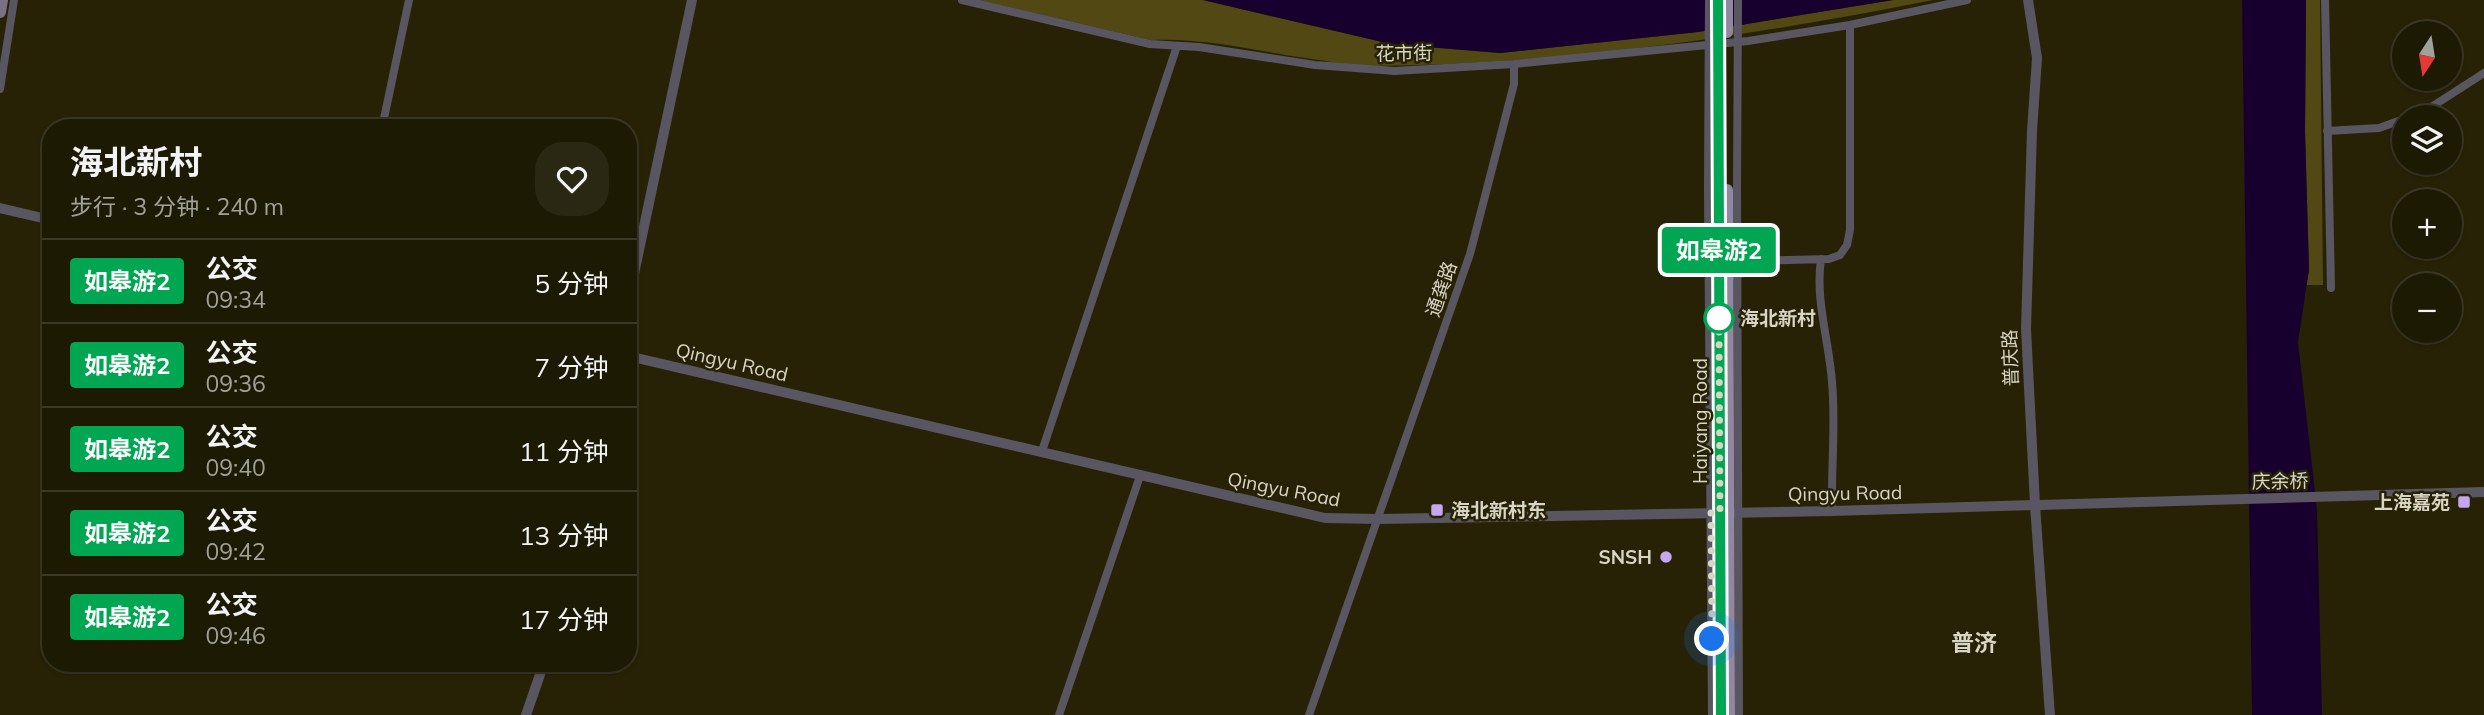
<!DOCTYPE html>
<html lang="zh">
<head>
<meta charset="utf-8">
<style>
	body { margin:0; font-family:Mulish,"Noto Sans SC",sans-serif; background:#2a2713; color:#f1f3f6; height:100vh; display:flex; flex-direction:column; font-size:26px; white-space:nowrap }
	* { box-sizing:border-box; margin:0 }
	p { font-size:23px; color:#a0a19a }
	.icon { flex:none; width:38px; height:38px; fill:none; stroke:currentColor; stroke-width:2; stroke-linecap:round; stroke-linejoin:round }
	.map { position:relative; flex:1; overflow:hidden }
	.sheet { position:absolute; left:42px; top:119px; width:595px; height:553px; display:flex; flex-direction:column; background:#1d1a04; border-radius:28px; box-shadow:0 2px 5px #0004,0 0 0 2px #3b3826 }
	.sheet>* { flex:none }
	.badge { padding:0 14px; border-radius:5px; font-size:24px; line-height:46px }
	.needle { width:46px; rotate:192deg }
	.buttons { position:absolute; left:2392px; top:21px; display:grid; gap:14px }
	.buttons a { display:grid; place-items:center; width:70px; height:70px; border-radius:50%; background:#1d1a04; box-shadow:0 2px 5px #0004,0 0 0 2px #3b3826; font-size:35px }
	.you { position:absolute; width:35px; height:35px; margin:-18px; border:5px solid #fff; border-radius:50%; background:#1a73e8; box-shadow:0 0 0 10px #1a73e833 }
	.map>.badge { position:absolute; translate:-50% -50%; box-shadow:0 0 0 4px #fff }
	.round { display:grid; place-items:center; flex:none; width:74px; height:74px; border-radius:28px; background:#2a2713 }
	.overview { display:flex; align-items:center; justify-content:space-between; height:119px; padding:0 28px }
	h1 { font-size:33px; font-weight:700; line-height:52px }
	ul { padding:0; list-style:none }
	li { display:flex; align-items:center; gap:21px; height:84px; padding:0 28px; border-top:2px solid #3b3826 }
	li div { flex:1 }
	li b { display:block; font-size:26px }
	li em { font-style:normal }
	li .badge { min-width:77px; font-weight:700; text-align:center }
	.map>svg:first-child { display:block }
	.green { fill:#514814 }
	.water { fill:#18002e }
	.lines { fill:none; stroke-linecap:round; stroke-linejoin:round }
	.minor { stroke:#595561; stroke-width:8 }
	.tertiary { stroke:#595561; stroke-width:10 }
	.secondary { stroke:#797185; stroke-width:12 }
	.primary { stroke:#9187a0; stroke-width:12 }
	.minor-bridge { stroke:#595561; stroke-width:8 }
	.primary-bridge { stroke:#9187a0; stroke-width:12 }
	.line-casing { stroke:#fff; stroke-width:16 }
	.line { stroke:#00a651; stroke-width:10 }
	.walk { stroke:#d7d5c4; stroke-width:7; stroke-dasharray:0 12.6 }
	.stop-dot { fill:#fff; stroke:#00a651; stroke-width:3.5 }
	.poi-dot { fill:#c4a7f1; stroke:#272206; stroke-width:2.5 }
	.labels { text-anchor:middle; stroke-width:5; stroke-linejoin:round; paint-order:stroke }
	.street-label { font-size:19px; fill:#d7d5c4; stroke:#272206 }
	.stop-label { font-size:19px; font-weight:bold; fill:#d7d5c4; stroke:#272206; text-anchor:start }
	.poi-label { font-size:19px; font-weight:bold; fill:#d7d5c4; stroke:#272206; text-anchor:end }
	.quarter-label { font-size:23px; font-weight:bold; fill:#d7d5c4; stroke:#272206 }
</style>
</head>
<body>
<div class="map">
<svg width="2484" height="715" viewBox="0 0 2484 715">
	<rect width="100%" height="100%" fill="#272206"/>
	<path class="green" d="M978,0H1203L1391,44L1500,53L1698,32L1893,0H1933C1746,37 1552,66 1361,66C1347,66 1333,62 1319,60C1264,53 1207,37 1151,40Z
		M2306,0H2320L2323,285H2306L2309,270L2305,132Z"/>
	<path class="water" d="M1203,0H1893L1698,32L1500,53L1391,44Z
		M2242,0H2306L2305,132L2309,270L2298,342L2317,510L2322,715H2252Z"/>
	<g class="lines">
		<path class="minor" d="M962,0L1150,44L1199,47L1315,65L1395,71L1514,64L1748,41L1850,25L1967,0
			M2325,0L2331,288
			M0,89L14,0
			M2409,117L2422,113L2484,73
			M382,128L409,0
			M2327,131L2379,128L2404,119
			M1737,188L1739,715
			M1708,189L1712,715
			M1821,259C1815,301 1829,340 1832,382C1836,424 1831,468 1832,511
			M1734,276L1744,273L1750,261L1829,259L1840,255L1847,245L1850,230V25
			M1042,451L1177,46
			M1059,715L1140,476
			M1309,715L1470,254L1514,84V64"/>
		<path class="tertiary" d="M2028,0L2037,58L2032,131L2026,329L2035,505L2050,715
			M0,208L51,220
			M628,302L692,0
			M628,356L1325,518L1378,519L1832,511L2484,492
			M526,715L544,663"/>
		<path class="secondary" d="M0,12L2,0"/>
		<path class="primary" d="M1727,190L1729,715
			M1719,229V386"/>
		<path class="minor-bridge" d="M1737,188L1738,0
			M1708,189L1709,0"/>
		<path class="primary-bridge" d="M1718,0L1719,190
			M1727,32V0"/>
	</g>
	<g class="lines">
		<g class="line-casing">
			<path id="line" d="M1718,0L1721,715"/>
		</g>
		<use href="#line" class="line"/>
		<path class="walk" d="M1712,639L1711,513L1720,512L1719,318"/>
	</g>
	<circle class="stop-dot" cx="1719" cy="318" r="14"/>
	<g class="poi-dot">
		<rect x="2457" y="495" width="14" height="14" rx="3.5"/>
		<rect x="1430" y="503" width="14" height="14" rx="3.5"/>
		<circle cx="1666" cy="557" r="7"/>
	</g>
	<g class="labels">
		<g class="street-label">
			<text transform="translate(1404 53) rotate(-1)" y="7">花市街</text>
			<text transform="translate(1441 289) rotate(-71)" y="7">通龚路</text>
			<text transform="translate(2010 358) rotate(-92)" y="7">普庆路</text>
			<text transform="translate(732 362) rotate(13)" y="7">Qingyu Road</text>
			<text transform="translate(1700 421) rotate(-90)" y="7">Haiyang Road</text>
			<text transform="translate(2280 481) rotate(-1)" y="7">庆余桥</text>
			<text transform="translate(1284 489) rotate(11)" y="7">Qingyu Road</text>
			<text transform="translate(1845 493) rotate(-1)" y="7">Qingyu Road</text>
		</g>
		<g class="stop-label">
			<text x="1740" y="325">海北新村</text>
		</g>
		<g class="poi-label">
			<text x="2450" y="509">上海嘉苑</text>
			<text x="1451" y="517" text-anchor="start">海北新村东</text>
			<text x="1652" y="564">SNSH</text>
		</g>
		<g class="quarter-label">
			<text x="1974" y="651">普济</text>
		</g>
	</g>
</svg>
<div class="buttons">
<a><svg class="needle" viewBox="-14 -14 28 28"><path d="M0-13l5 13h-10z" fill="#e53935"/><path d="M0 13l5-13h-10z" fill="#a0a19a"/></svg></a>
<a><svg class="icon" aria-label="layers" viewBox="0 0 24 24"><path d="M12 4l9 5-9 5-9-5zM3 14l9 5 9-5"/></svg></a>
<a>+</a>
<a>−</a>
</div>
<div class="you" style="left:1712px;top:639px"></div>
<b class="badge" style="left:1719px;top:250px;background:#00a651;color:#fff">如皋游2</b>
<section class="sheet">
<div class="overview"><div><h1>海北新村</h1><p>步行 · 3 分钟 · 240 m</p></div><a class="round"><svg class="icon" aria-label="heart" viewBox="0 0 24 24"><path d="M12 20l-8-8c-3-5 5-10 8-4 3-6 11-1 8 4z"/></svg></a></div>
<ul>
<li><span class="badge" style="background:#00a651;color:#fff">如皋游2</span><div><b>公交</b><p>09:34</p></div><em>5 分钟</em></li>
<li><span class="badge" style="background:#00a651;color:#fff">如皋游2</span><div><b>公交</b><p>09:36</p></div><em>7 分钟</em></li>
<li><span class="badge" style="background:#00a651;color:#fff">如皋游2</span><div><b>公交</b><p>09:40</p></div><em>11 分钟</em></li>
<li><span class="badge" style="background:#00a651;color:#fff">如皋游2</span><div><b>公交</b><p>09:42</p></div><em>13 分钟</em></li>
<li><span class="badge" style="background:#00a651;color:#fff">如皋游2</span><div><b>公交</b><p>09:46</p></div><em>17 分钟</em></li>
</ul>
</section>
</div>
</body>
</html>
